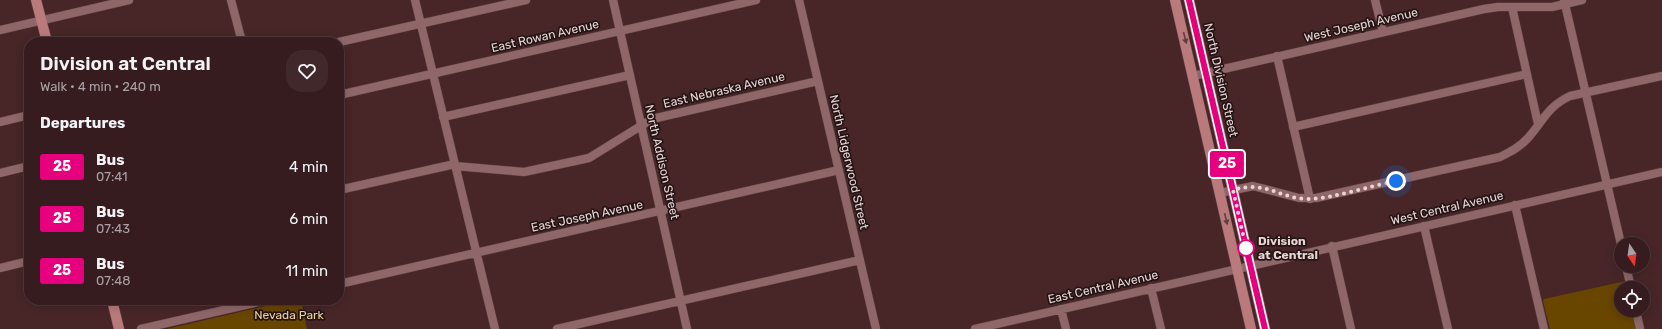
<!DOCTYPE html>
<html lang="en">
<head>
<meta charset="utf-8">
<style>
	body { margin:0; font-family:Rubik,sans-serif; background:#41292b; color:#f1f3f6; height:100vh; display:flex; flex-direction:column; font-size:15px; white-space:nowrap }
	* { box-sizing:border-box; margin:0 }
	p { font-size:13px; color:#aaa1a4 }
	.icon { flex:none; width:22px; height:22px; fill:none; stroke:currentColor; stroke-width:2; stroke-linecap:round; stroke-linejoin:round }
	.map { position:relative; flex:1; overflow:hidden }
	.sheet { position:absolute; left:24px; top:37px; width:320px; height:268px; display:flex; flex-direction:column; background:#361c1e; border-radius:16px; box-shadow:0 2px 10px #0003,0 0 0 1px #503a3c }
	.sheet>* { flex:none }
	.badge { padding:0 8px; border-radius:3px; font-size:14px; line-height:26px }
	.needle { width:26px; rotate:167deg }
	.buttons { position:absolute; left:1614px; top:237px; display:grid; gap:8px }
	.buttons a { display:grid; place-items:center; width:36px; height:36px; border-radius:50%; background:#361c1e; box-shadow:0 2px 10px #0003,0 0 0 1px #503a3c; font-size:20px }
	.you { position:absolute; width:20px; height:20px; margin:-10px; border:3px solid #fff; border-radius:50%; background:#1a73e8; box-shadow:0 0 0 6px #1a73e833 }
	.map>.badge { position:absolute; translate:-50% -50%; box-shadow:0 0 0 2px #fff }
	h2 { padding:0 16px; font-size:15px; line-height:36px }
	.round { display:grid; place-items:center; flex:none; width:42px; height:42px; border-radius:16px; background:#41292b }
	.summary { display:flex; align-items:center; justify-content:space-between; height:68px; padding:0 16px }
	h1 { font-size:19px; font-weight:600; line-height:30px }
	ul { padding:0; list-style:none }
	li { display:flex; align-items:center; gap:12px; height:52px; padding:0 16px }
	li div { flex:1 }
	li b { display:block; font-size:15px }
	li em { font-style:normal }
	li .badge { min-width:44px; font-weight:700; text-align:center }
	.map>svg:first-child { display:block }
	.green { fill:#684600 }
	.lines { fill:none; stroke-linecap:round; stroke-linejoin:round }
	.minor-casing { stroke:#624547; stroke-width:9 }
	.major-casing { stroke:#624547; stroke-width:11 }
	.minor { stroke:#8f6768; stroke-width:8 }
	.major { stroke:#ba7a7c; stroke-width:10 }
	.oneway { fill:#603d3e }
	.line-casing { stroke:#fff; stroke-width:9 }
	.line { stroke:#e6007e; stroke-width:6 }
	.walk { stroke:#ebd4d4; stroke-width:4; stroke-dasharray:0 7.2 }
	.stop-dot { fill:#fff; stroke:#e6007e; stroke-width:2 }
	.labels { text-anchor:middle; stroke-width:3.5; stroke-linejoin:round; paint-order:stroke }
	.street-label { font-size:12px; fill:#ebd4d4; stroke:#241515 }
	.stop-label { font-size:12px; font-weight:bold; fill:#ebd4d4; stroke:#241515; text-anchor:start }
	.park-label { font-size:12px; fill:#f3d2a1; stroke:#241515 }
</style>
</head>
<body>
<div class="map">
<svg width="1662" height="329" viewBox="0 0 1662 329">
	<rect width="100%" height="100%" fill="#482628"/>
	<path class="green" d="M1626,281L1628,288H1621V310H1633L1637,329H1550L1543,301L1544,299Z
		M292,300H301L307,329H167Z"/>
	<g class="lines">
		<g class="minor-casing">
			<path id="minor" d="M231,0L242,42
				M415,0L495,329
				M613,0L687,329
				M799,0L876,329
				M1375,0L1383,32
				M1564,0L1621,244
				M1512,7L1538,124
				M0,30L129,0
				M339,42L526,0
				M1277,56L1310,199
				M1193,76L1484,9L1498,7H1552L1582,0
				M339,95L756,0
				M443,117L630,75
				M0,122L29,115
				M1293,127L1527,74
				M455,166L524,172L589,158L652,119L818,81
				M0,173L29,166
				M339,190L455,164
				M1220,193L1253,186L1299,198H1316L1500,157C1510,152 1520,147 1528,138C1544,120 1547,107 1570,96L1662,76
				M1515,205L1544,329
				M1424,226L1448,329
				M1332,246L1351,329
				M1626,266L1631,288
				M0,268L29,261
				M339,284L839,170
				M1151,288L1161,329
				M1061,309L1066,329
				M1636,310L1640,329
				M141,329L267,300
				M557,329L860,260
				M975,329L1662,172"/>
		</g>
		<g class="major-casing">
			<path id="major" d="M36,0L47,42
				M1175,0L1251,329
				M1189,0L1265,329
				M112,300L119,329"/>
		</g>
		<use href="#minor" class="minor"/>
		<use href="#major" class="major"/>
	</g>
	<defs><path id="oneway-solid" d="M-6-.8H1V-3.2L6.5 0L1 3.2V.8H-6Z"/></defs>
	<g class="oneway">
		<use href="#oneway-solid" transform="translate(1185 38) rotate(76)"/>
		<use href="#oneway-solid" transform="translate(1226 219) rotate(77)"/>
	</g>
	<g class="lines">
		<g class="line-casing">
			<path id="line" d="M1189,0L1265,329"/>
		</g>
		<use href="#line" class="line"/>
		<path class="walk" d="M1246,248L1233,190C1267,180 1279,199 1309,199C1335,198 1370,186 1396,181"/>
	</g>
	<circle class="stop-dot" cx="1246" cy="248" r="8"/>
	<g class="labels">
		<g class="street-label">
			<text transform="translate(1361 25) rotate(-13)" y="4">West Joseph Avenue</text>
			<text transform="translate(545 36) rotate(-13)" y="4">East Rowan Avenue</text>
			<text transform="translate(1221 80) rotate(77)" y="4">North Division Street</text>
			<text transform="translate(724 90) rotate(-13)" y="4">East Nebraska Avenue</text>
			<text transform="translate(662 162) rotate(77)" y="4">North Addison Street</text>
			<text transform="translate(849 162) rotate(77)" y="4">North Lidgerwood Street</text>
			<text transform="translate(1447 208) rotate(-13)" y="4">West Central Avenue</text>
			<text transform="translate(587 216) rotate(-12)" y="4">East Joseph Avenue</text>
			<text transform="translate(1103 287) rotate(-13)" y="4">East Central Avenue</text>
		</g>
		<g class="stop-label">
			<text x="1258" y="245">Division<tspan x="1258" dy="14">at Central</tspan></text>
		</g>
		<g class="park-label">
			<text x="289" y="319">Nevada Park</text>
		</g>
	</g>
</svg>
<div class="buttons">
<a><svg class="needle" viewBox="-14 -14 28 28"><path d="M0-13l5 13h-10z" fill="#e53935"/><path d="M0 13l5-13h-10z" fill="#aaa1a4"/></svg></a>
<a><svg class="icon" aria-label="locate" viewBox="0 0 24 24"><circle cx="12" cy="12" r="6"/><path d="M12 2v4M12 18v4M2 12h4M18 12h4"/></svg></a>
</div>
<div class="you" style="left:1396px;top:181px"></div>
<b class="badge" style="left:1227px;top:164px;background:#e6007e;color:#fff">25</b>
<section class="sheet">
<div class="summary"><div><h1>Division at Central</h1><p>Walk · 4 min · 240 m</p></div><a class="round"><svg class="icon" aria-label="heart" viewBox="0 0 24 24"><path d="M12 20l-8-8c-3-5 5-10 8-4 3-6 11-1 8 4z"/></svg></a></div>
<h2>Departures</h2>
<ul>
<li><span class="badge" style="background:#e6007e;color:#fff">25</span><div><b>Bus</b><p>07:41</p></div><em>4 min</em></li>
<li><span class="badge" style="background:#e6007e;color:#fff">25</span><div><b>Bus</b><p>07:43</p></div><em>6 min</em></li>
<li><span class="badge" style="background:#e6007e;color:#fff">25</span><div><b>Bus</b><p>07:48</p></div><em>11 min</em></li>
</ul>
</section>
</div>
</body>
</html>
